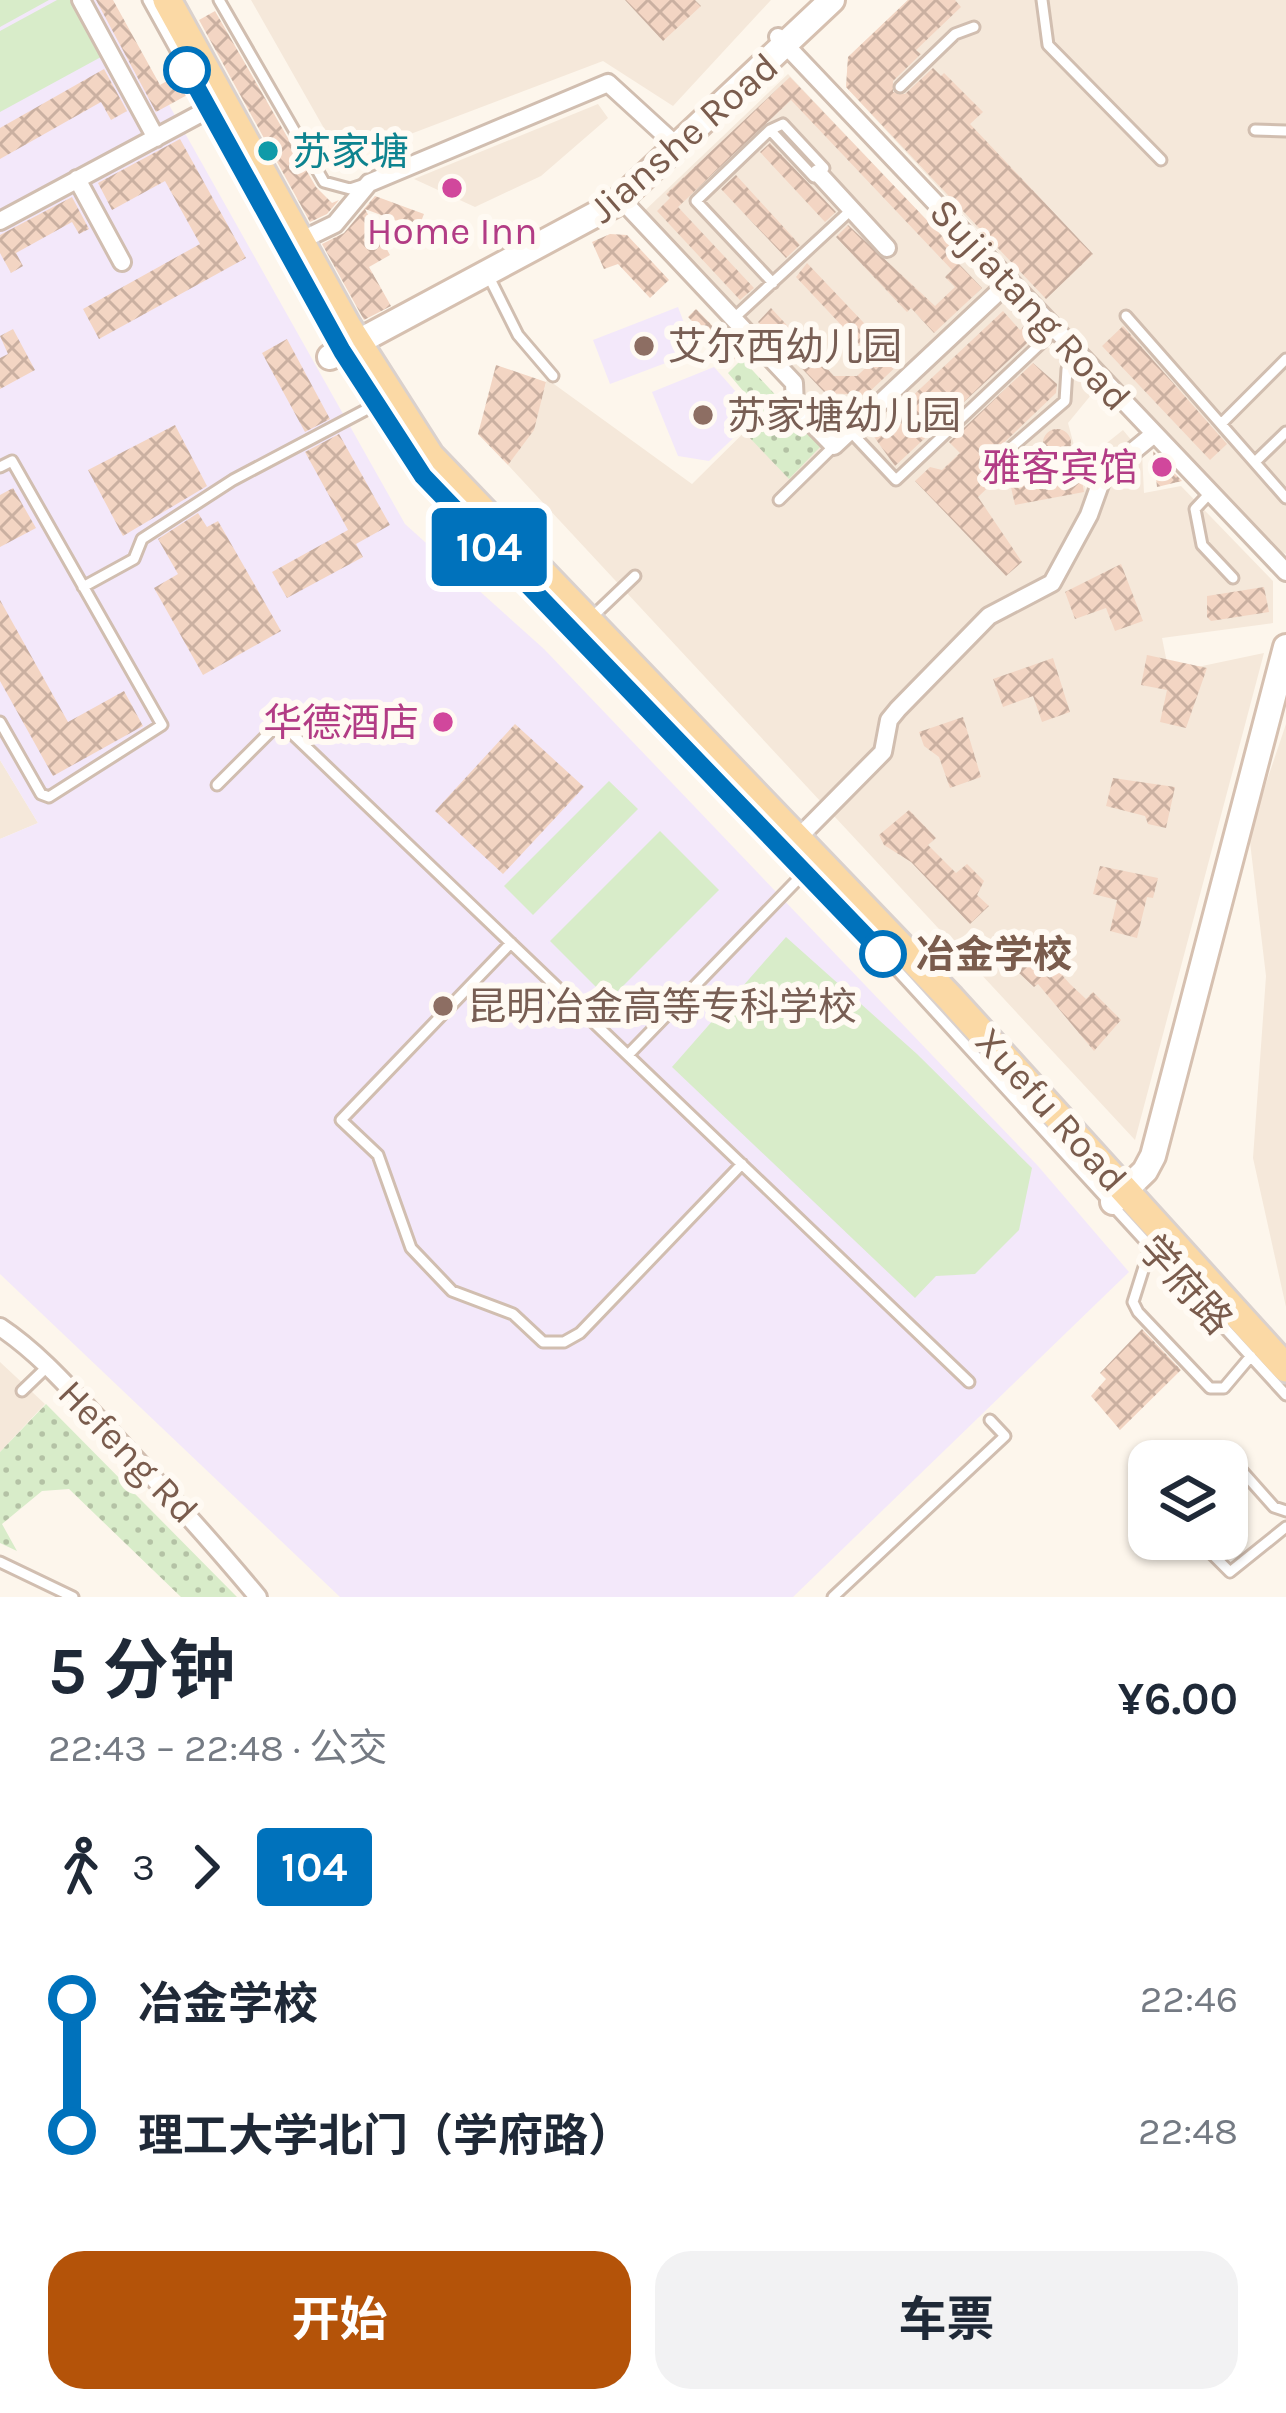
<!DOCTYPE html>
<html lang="zh">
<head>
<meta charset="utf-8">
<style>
	body { margin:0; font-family:Karla,"Noto Sans SC",sans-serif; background:#f2f2f3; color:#1f2937; height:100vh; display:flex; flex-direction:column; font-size:45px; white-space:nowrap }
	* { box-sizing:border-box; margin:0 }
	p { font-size:39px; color:#747a83 }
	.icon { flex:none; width:66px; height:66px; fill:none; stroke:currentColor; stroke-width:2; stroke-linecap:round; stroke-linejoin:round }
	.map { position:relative; height:1597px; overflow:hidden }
	.panel { display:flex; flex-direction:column; background:#fff; flex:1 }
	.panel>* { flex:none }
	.badge { padding:0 24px; border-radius:9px; font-size:42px; line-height:78px }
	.controls { position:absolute; left:1128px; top:1440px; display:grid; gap:24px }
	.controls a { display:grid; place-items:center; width:120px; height:120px; border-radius:24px; background:#fff; box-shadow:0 3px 9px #0004; font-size:60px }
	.map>.badge { position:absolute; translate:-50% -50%; box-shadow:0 0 0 6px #fff }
	.legs { display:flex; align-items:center; gap:18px; height:132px; padding:0 48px; font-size:39px }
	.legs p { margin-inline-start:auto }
	.head { display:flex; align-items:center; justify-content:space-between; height:204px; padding:0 48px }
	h1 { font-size:66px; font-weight:700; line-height:90px }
	.primary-button { display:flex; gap:24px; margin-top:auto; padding:24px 48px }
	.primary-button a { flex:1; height:138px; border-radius:36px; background:#b45309; color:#fff; font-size:48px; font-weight:700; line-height:138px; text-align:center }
	.primary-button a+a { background:#f2f2f3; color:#1f2937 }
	ul { padding:0 48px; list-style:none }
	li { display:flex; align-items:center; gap:42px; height:132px; font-size:45px }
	li i { display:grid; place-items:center; width:18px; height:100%; margin:0 15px; background:currentColor }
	li i::after { content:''; width:30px; height:30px; margin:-15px; border:9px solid; border-radius:50%; background:#fff }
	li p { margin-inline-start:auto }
	li:first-child i { background:linear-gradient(#0000 50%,currentColor 0) }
	li:last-child i { background:linear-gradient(currentColor 50%,#0000 0) }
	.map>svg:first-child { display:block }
	.residential { fill:#f5e8da }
	.education { fill:#f3e8fa }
	.green { fill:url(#green-dots) }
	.pitch { fill:#d8ecc9 }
	.building { fill:url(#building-cross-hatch) }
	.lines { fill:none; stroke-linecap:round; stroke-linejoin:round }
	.lane-casing { stroke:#d1beb0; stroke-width:15 }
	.street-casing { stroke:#d1beb0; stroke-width:22 }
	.secondary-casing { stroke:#d6c0b0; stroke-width:30 }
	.primary-casing { stroke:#dad1cd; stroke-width:33 }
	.lane { stroke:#fff; stroke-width:9 }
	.street { stroke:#fff; stroke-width:16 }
	.secondary { stroke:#fff; stroke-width:24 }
	.primary { stroke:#fbd9a5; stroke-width:27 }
	.line-1-casing { stroke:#fff; stroke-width:27 }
	.line-1 { stroke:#0072bc; stroke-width:18 }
	.stop-1-dot { fill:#fff; stroke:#0072bc; stroke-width:6 }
	.culture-dot { fill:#0f9aa8; stroke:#fffaf3; stroke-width:4.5 }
	.hotel-dot { fill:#d1479c; stroke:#fffaf3; stroke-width:4.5 }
	.education-dot { fill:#8d6e63; stroke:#fffaf3; stroke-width:4.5 }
	.labels { text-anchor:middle; stroke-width:12; stroke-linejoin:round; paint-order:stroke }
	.street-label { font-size:39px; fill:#7a5c4d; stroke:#fffaf3 }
	.culture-label { font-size:39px; fill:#0d838f; stroke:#fffaf3; text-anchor:start }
	.hotel-label { font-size:39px; fill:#b23c85; stroke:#fffaf3; text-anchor:end }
	.education-label { font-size:39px; fill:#785e54; stroke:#fffaf3; text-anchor:start }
	.stop-label { font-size:39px; font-weight:bold; fill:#7a5c4d; stroke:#fffaf3; text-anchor:start }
</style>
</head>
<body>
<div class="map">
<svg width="1286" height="1597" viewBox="0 0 1286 1597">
	<defs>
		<pattern id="green-dots" width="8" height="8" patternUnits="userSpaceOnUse" patternTransform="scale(3)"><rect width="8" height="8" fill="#d8ecc9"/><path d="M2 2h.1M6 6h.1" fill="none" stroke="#b4c2a5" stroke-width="1.8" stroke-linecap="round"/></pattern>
		<pattern id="building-cross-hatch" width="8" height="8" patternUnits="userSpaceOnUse" patternTransform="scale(3)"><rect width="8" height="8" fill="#f3d5c3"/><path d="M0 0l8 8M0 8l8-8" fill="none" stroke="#cab0a1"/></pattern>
	</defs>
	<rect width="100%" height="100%" fill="#fdf6ec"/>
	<path class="residential" d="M251,0H771L673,106L603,61L342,160Z
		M908,0H1286V554L1269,546L846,87L848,57Z
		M788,74L1042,342L1096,389L1068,423L1086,490L1093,454L1123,430L1142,453L1144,493L1181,486L1273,581V623L1162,638L1169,673L1264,653L1135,1140L508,465L533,430L547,379L692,484L793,384L638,217Z
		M598,104L608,118L541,176L475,207L414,179Z
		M1286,724V1307L1253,1158L1266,976L1249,834Z
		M0,760L38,823L0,839Z
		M0,1362L45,1404L0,1452Z"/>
	<path class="education" d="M0,0H110L405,524L544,649L1038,1166L1129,1272L793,1597H340L0,1274V839L38,823L0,760Z
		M678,307L695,352L610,384L593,340Z
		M714,367L745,402L743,429L709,461L678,456L652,392Z"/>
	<path class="green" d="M742,359L822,445L789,479L748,436L754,404L728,373Z
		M46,1404L237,1597H181L69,1489L42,1491L2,1524L17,1551L0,1543V1452Z"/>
	<path class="pitch" d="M0,0H49L0,27Z
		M57,0H70L101,57L0,112V31Z
		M609,781L638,809L533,915L504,886Z
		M660,831L719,890L609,1000L550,941Z
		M786,937L917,1054L1032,1168L1019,1230L975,1274L936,1276L915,1298L672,1067Z"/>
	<path class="building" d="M96,0H113L160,85L179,74L189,94L156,112Z
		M625,0H695L701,6L663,41Z
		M908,0H955L961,7L916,50L921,54L893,81V92L905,94L933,68L941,76L944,73L983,112L970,124L1093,254L1046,299L846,87L848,57Z
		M215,11L316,187L332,203L339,200L327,214L310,222L199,20Z
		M104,69L127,111L111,120L101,102L0,159V128Z
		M790,77L964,259L959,264L982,288L934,333L911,308L907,312L836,237L848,225L935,306L955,287L945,277L952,270L791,100L678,207L754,288L740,300L657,211L670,198L666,194Z
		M180,139L246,258L99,339L83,309L200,244L165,181L112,210L98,183Z
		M770,143L836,212L825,222L760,152Z
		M736,175L800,245L786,258L721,189Z
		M375,196L424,214L418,229L365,209L390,255L369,267L391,306L364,320L322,244L344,233Z
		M72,197L89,229L79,234L72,222L16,253L23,266L11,273L0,253V235Z
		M610,234L627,235L669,280L650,298L618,264L604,269L592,242Z
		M807,263L901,362L866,395L825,393L758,322L771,308L834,376H857L874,360L796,277Z
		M696,309L740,354L727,366L698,336L703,332L688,317Z
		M1003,311L1020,330L1026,324L1036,335L895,466L872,434Z
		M1123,326L1227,444L1210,460L1102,346Z
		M13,329L35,370L0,389V358L8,354L0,336Z
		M287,339L330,419L305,432L262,353Z
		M1033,363L1057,384L1056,393L987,459L1001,475L978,497L1022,562L1006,576L915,481L930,467L942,470L960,453L949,442Z
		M496,365L546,382L534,430L508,465L478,434Z
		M175,425L207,486L123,536L88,470Z
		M1043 443a14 14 0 1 1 28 0a14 14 0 1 1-28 0Z
		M339,434L390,525L356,544L363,557L287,598L272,572L348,530L305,452Z
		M1153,451L1182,481L1157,487Z
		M1080,471L1084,492L1015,505L1010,483Z
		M13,488L36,528L0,547V495Z
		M198,513L207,527L218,521L281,631L203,675L154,588L178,574L158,539Z
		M1121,564L1143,621L1115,631L1106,608L1075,619L1065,592Z
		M1264,587L1269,612L1211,621L1207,617V596Z
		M0,600L68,722L124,691L143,726L53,776L0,681Z
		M1147,655L1207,668L1186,728L1160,722L1167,690L1141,685Z
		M1053,658L1070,712L1042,722L1033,696L1003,707L993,679Z
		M963,717L981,777L950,788L939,757L924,746L919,732Z
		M515,724L584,787L503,874L435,811Z
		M1113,778L1175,787L1166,828L1148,824L1145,816L1106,806Z
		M909,810L936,838L928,845L956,873L967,864L984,881L977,895L989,906L970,924L911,862L884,845L879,835Z
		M1100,866L1158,878L1153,898L1147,897L1137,938L1110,931L1117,900L1093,894Z
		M1036,932L1063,959L1055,967L1070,984L1086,999L1093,992L1121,1020L1094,1051L1038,984L1034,987L1004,959Z
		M1142,1329L1181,1370L1120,1430L1091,1396L1106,1379L1100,1373Z"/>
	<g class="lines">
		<g class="lane-casing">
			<path id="lane" d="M148,0L342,351L423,475L842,910L1286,1395
				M219,0L324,182L350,189L365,184
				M1042,0L1048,45L1161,160
				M900,87L955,34L974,27
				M770,130L783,124L824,168L814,177L770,130L696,201L773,283
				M1255,130L1286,131
				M488,275L518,335L553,376
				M1126,316L1286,498
				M733,319L851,210
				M1221,424L1286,359
				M850,431L896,480L1055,330
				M998,459L1065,401L1067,369L1080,356
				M1255,462L1286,432
				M0,467L12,461L162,725L49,797L41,794L0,722
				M1210,493L1195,509L1202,545L1233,578
				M779,500L834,446
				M83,587L134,559L142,539L233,480L375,405
				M591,618L635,576
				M217,785L280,722L969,1382
				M511,943L341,1120L378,1155L411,1248L452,1291L513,1314L543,1342H564L580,1333L742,1164
				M628,1055L805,872
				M1151,1245L1133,1302L1138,1312L1210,1388H1224L1251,1356
				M22,1391L48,1366
				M1212,1461L1234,1462L1274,1507L1286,1511
				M1197,1539L1230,1572L1286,1527
				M0,1562L73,1597
				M833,1597L1005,1436L990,1420"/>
		</g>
		<g class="street-casing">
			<path id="street" d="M81,0L156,138
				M778,37L1286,572
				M818,173L887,248
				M77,179L122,262
				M621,199L794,383L795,406L834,446L1009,282
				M0,221L209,109
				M300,241L335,224L369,183L608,83L678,147
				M797,839L883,752L889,720L898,709L989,616L1052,583L1089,515L1103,476L1154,434
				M0,1327C39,1353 70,1389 102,1423C156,1480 208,1537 258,1597"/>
		</g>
		<g class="secondary-casing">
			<path id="secondary" d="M330,357L615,204L832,0
				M1113,1202L1145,1171L1153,1156L1286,647"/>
		</g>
		<g class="primary-casing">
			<path id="primary" d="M167,0L347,326L430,456L951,999L1286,1368"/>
		</g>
		<use href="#lane" class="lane"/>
		<use href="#street" class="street"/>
		<use href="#secondary" class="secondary"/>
		<use href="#primary" class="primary"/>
	</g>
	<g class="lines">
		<g class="line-1-casing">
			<path id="line-1" d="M187,70L342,351L423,476L883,954"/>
		</g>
		<use href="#line-1" class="line-1"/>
	</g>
	<g class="stop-1-dot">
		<circle cx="187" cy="70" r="21"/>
		<circle cx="883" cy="954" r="21"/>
	</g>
	<circle class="culture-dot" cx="268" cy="151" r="12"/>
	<g class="hotel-dot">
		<circle cx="452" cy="188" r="12"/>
		<circle cx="1162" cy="467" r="12"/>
		<circle cx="443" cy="722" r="12"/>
	</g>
	<g class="education-dot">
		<circle cx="644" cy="346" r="12"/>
		<circle cx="703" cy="415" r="12"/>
		<circle cx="443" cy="1006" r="12"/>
	</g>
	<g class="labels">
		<g class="street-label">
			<text transform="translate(683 137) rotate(-41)" y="14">Jianshe Road</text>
			<text transform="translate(1031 304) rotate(47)" y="14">Sujiatang Road</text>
			<text transform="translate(1052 1109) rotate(48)" y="14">Xuefu Road</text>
			<text transform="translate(1186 1284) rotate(48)" y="14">学府路</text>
			<text transform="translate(129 1451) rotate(46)" y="14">Hefeng Rd</text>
		</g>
		<g class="culture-label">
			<text x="292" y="165">苏家塘</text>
		</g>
		<g class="hotel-label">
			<text x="452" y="244" text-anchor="middle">Home Inn</text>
			<text x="1138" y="481">雅客宾馆</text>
			<text x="419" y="736">华德酒店</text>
		</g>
		<g class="education-label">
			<text x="668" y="360">艾尔西幼儿园</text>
			<text x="727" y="429">苏家塘幼儿园</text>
			<text x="467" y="1020">昆明冶金高等专科学校</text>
		</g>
		<g class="stop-label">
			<text x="916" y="968">冶金学校</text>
		</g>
	</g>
</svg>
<div class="controls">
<a><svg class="icon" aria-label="layers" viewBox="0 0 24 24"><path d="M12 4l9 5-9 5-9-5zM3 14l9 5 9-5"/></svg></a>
</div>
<b class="badge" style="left:489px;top:547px;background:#0072bc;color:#fff">104</b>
</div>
<section class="panel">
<div class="head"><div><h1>5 分钟</h1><p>22:43 – 22:48 · 公交</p></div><b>¥6.00</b></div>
<div class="legs"><svg class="icon" aria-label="walk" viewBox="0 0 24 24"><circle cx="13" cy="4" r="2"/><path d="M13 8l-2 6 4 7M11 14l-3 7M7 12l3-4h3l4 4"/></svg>3<svg class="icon" aria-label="forward" viewBox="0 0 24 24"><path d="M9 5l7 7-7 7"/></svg><b class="badge" style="background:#0072bc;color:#fff">104</b></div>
<ul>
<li><i style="color:#0072bc"></i><b>冶金学校</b><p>22:46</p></li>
<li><i style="color:#0072bc"></i><b>理工大学北门（学府路）</b><p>22:48</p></li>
</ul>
<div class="primary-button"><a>开始</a><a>车票</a></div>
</section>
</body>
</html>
